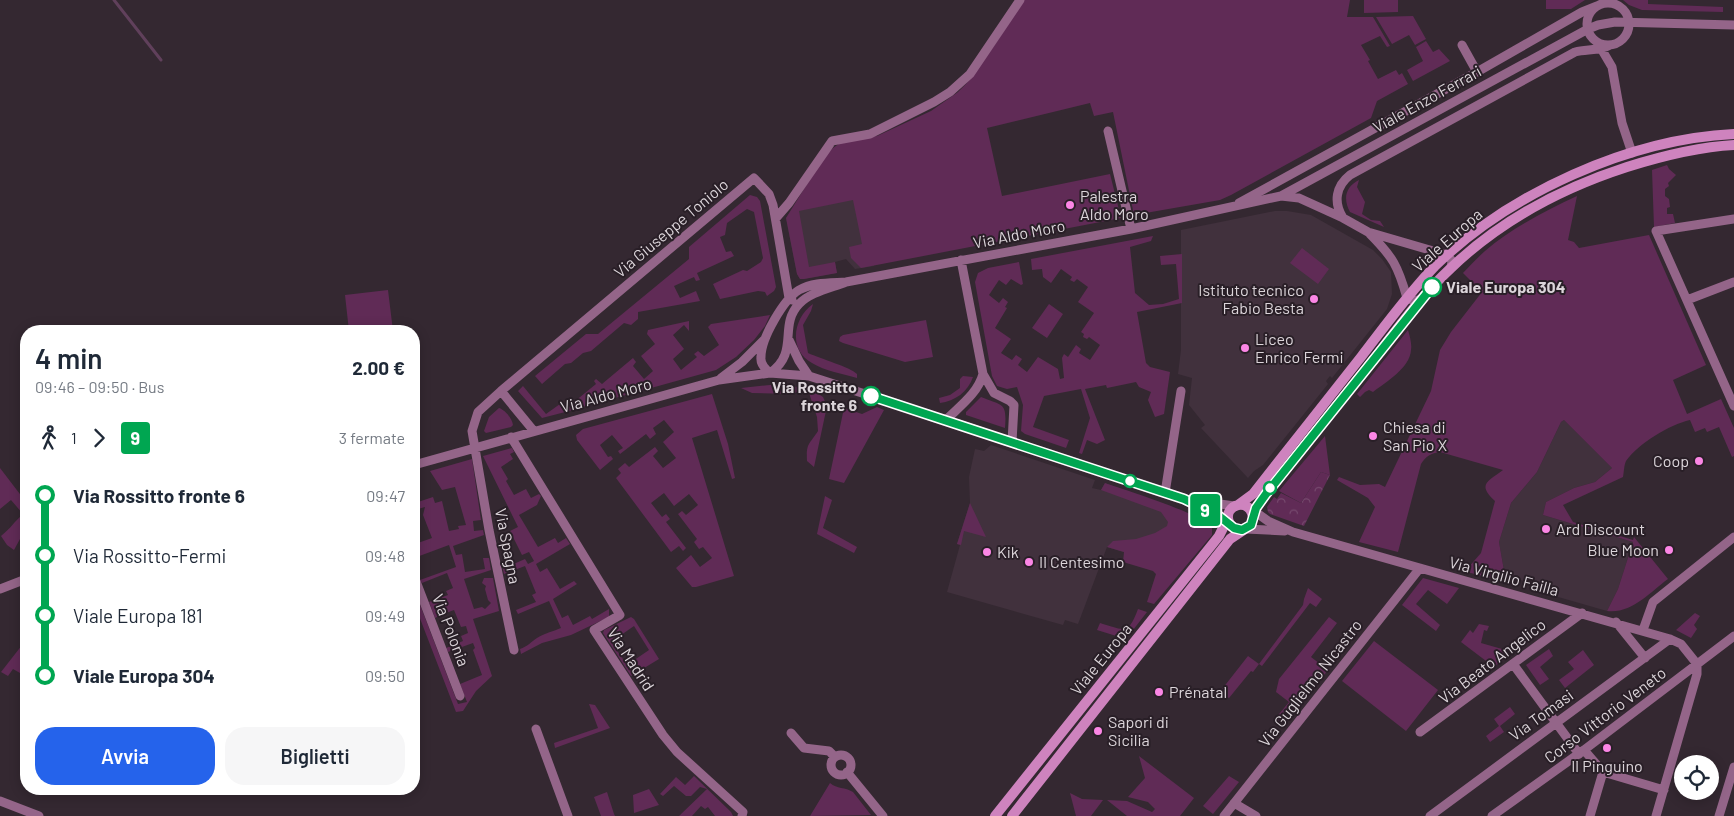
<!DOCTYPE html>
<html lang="it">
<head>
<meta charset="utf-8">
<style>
	body { margin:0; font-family:Barlow,sans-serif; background:#f6f6f7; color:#1f2937; height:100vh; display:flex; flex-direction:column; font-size:19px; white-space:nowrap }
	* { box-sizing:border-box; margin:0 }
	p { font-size:16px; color:#747a83 }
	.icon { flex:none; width:28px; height:28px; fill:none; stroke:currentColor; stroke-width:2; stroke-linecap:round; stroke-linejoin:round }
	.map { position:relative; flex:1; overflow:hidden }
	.details { position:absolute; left:20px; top:325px; width:400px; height:470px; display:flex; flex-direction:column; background:#fff; border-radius:20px; box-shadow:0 2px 12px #0003 }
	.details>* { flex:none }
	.badge { padding:0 10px; border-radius:4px; font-size:18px; line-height:32px }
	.controls { position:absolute; left:1674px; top:755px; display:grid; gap:10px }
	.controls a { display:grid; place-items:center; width:45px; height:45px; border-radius:50%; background:#fff; box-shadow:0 2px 12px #0003; font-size:25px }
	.map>.badge { position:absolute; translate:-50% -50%; box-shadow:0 0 0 2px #fff }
	.legs { display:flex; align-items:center; gap:8px; height:55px; padding:0 15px; font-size:16px }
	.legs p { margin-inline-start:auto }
	.summary { display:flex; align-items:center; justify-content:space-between; height:85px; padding:0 15px }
	h1 { font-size:28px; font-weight:600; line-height:38px }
	.action { display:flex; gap:10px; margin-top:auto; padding:10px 15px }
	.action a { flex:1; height:58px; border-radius:20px; background:#2563eb; color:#fff; font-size:20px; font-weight:600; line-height:58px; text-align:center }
	.action a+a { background:#f6f6f7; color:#1f2937 }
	ul { padding:0 15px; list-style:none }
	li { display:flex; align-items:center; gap:18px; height:60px; font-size:19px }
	li i { display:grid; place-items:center; width:8px; height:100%; margin:0 6px; background:currentColor }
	li i::after { content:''; width:12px; height:12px; margin:-6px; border:4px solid; border-radius:50%; background:#fff }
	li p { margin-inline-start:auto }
	li:first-child i { background:linear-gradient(#0000 50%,currentColor 0) }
	li:last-child i { background:linear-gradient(currentColor 50%,#0000 0) }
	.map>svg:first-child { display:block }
	.built { fill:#41313d }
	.green { fill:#602b56; fill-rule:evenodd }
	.park { fill:url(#park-crowns) }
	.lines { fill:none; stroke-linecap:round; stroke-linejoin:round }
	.stream { stroke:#60405b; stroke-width:3 }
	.minor { stroke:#946589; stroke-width:9 }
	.secondary { stroke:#ce83be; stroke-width:10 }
	.line-1-casing { stroke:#fff; stroke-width:11 }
	.line-1 { stroke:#00a651; stroke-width:8 }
	.poi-dot { fill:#fb86e5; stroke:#291f27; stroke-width:2 }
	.stop-1-dot { fill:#fff; stroke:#00a651; stroke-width:2.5 }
	.labels { text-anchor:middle; stroke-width:4; stroke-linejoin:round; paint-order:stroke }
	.street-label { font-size:16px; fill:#dcd5da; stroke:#291f27 }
	.poi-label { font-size:16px; fill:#dcd5da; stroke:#291f27; text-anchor:start }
	.stop-label { font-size:16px; font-weight:bold; fill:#dcd5da; stroke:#291f27; text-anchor:start }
</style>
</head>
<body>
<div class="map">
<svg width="1734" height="816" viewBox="0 0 1734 816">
	<defs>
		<pattern id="park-crowns" width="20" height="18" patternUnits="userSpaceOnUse" patternTransform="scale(1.25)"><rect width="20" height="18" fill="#602b56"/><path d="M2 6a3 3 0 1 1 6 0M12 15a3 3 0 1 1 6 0" fill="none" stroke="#76496e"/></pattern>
	</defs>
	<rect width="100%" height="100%" fill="#342831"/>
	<path class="built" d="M863,154L874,266L855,269L846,259L835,262L837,273L804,279H800L797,274L786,218Z
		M1275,211H1287L1311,215L1373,250L1382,259L1391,272L1392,294L1387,309L1332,378L1330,376L1326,381L1328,384L1263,465L1254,471L1248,478L1201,428L1205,425L1189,405L1192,378L1178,374L1181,350V230Z
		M1564,420L1612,468L1595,482L1574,488L1546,502L1543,515L1633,542L1618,589L1607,611L1534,590L1535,585L1515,578L1513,584L1506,582L1499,542L1511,503L1537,472L1561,422Z
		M991,445L1095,480L1092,488L1101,490L1105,483L1184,512L1181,570L1107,547L1078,624L1065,620L1063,625L947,592L960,545L957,544L970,503L969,477L975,449L984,451Z"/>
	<path class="green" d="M1024,0H1350L1347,17H1373L1390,46L1387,47L1380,36L1361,45L1370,60L1368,61L1378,79L1396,70L1399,75L1402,73L1408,84L1377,101L1371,118L1231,195L1220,200L1134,215L1113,112L1094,116L1090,103L987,128L1002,196L1110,174L1121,218L861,268L851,258L849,247L862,244L853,200L799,211L809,267L835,262L837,273L804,279H800L797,274L786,218L825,155L833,148L840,143L850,140L877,136L931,111L958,92L966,84L994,46Z
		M1364,0H1398V12L1364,13Z
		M1546,0H1585L1571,9H1546Z
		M1623,0H1648V4L1723,7V12L1642,10L1629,5Z
		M1413,16L1426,39L1415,45L1409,35L1392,44L1376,17Z
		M1426,41L1433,52L1439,49L1450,61L1413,81L1407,70L1423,61L1416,47Z
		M1667,165L1669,169L1676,175L1668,183L1669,186L1665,189V196L1669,199L1670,207L1667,208V214H1673L1675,223L1654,227L1652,170Z
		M1359,180L1357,187L1365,202L1362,214L1371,220L1380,221L1384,227L1350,212C1343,199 1345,187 1359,180Z
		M750,195L757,197L760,201L776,287L774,291L767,296L765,292L758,291L720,299L713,284L743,270L747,271L761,262L763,258L754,212L747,209L727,223L725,235L720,237L726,252L731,251L734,256L697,273L700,280L696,281L694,277L674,286L680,298L696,291L700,301L638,312V319L631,325L624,323L591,351L583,353L571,363L565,364L542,384L535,376L586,334H598L689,259V247Z
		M1577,196L1568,240L1574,242L1579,248L1649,235L1706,365L1673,380L1687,414L1721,399L1734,428V456L1732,457L1719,427L1707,432L1705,428L1695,432L1690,420C1669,425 1639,443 1626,461C1624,465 1624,472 1623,477L1563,505L1573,522L1633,540L1634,537L1668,579C1650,592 1632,614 1607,611L1618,589L1633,542L1543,515L1546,502L1574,488L1595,482L1612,468L1564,420L1561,422L1537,472L1511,503L1499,542L1506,582L1467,572V569L1481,553L1495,501C1476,484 1489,481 1503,470L1440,452C1431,453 1426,456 1421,464L1398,552L1359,542L1375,507L1368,498L1337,480L1339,477L1360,485L1379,484L1385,487L1431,391L1440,350L1451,332L1482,292L1463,273C1470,266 1477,258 1485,251C1512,228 1545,211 1577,196Z
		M1153,236L1151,241L1130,247L1135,293L1149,305L1163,304L1179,299L1176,264L1161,265L1160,256L1182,254V303L1137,312L1146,363L1150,367L1170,372L1164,414L1155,417L1148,400L1151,392L1139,387L1136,382L1107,388L1106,385L1085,389L1105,440L1097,444L1087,440L1082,454L1079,453L1090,418L1081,389L1044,396L1033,427L1069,440L1066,448L1025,434L1021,431L1023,405L1017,387L1007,389L997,386L992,376L975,282L978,273L988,268L1019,262L1023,284L1021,285L1011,279L1006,285L999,280L989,295L999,303L1003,298L1008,302L1005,307L1007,308L995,328L1011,339L1001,353L1012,360L1016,355L1022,359L1018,365L1027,372L1038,357L1058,369L1060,379L1064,378L1062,358L1064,354L1068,357L1076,345L1081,349L1079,353L1090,360L1100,345L1089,337L1087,339L1083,337L1084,334L1081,332L1094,313L1078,302L1088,287L1077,279L1074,282L1070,280L1072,277L1061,269L1051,283L1043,277L1042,269L1032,270L1031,259Z
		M1302,248L1329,269L1318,284L1290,263Z
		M388,290L393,331H349L345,295Z
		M813,304L811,311L803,325L808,353C821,359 850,367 857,374V378C843,374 825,371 812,363C788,350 793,318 813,304Z
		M1049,304L1063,314L1047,338L1032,328Z
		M770,315L765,326L754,340L736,357L716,370L579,408L574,402L596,384L594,381L596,379L602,384L633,358L636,362L633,366L644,379L653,371L641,356L655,344L647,334L648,330L689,321V331L684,325L673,335L684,349L673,359L681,370L697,357L694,354L698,351L704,356L719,345L708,327L711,324Z
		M926,320L933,357L905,362L843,343L839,341L840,337L843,335Z
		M1408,330C1410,337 1412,344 1411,350C1410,368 1386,382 1373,392L1369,390L1365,392L1360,397L1357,394Z
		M963,376L973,377C968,392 955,401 940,403L939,398L950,395L960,388V379Z
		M770,385L799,387V390L794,394L752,393L741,388Z
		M523,386L546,414L560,404L563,408L568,405L573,410L542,418L518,391Z
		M811,389L823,397L827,406L814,467L807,461C806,443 809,445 818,431L817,417L809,393Z
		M712,394L728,444L735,478L732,479L717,430L692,438L734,576L696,587H692L676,568L691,555L700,567L712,558L703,547L699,549L694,542L697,539L678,514L682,511L686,515L698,505L689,494L674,506L664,493L651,503L662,517L666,514L670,519L666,522L686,548L683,551L679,546L671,552L616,478L621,473L618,469L625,463L629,467L655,447L658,451L653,456L663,468L676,458L663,442L674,432L664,420L653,428L656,434L650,439L646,434L620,454L618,451L623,448L612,435L600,445L608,457L611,456L613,459L600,470L577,440L576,435L583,429Z
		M981,397C1003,406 1007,402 1005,428L966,415V412Z
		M877,407L884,410L844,483L829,479L844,408L862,414Z
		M499,408C505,410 512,418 513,425L511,427L486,433L484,431L489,417Z
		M1325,436L1330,475L1321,472L1301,503L1279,491Z
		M512,448L514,452L510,454L513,459L501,467L508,479L506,481L514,495L526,489L531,498L539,494L541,496L537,505L519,515L538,547L555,538L558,543L566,538L570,544L536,564L540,572L547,568L560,589L574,581L577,584L553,599L562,618L568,615L573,625L590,616L592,619L609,609V617L571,635L542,643L521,654L520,649C527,647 532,641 537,638C545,633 554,631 561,628L549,601L518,614L516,610L536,602L532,595L536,593L525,566L504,574L502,565L505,564L507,567L525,559L528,564L534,561L529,552L522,555L510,531L518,527L483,456Z
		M472,459L481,520L473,521L474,531L483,530L484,535L453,546L456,555L462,554L465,572L485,569L483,558H489L491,570L464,579L474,609L482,607L485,609L491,603L488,600L485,589L486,586L482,583L484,578H493L499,611L473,619L492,676L476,691L463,711L456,712L414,603V589L458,704L467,702L460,684L482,675L473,650L475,648L473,643L448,652L446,648L463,641L461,636L468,633L466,626L461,627L454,610L446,613L444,606L436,609L439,616L435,618L429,602L448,595L446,591L453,588L447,573L422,583L420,580L456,567L449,545L414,558V553L416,548L415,544L432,538L423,515L425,507L418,509L415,503L433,497L435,503L442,501L449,531L459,529L458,526L466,525L455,487L442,490L430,471Z
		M0,468L26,502V525L20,530V539L14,550L7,545L1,536C11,528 14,522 23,514L11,500L0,509Z
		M1105,483C1125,490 1202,514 1212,527V535L1154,604L1147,602L1156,574L1153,571L1123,562L1124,552L1107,547L1113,541L1136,539L1155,533L1167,526L1168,522L1161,512L1101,490Z
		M825,496L832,500L823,528L857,547L854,553L817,534Z
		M970,503L986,537L964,531L961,545L957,544Z
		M1423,578L1459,588L1447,604L1428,590L1416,604L1440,625L1436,631L1402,605Z
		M1308,588L1322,599L1316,607L1310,603L1262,666L1259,664L1253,672L1251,671L1229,698L1219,693L1248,656L1259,664L1303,605L1304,599Z
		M1138,609L1147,612L1126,639L1097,630L1100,623C1124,630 1128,636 1138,609Z
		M1695,613L1700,616L1694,625L1697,629L1691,638L1676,630Z
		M631,617L634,619L659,659L631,676L603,633L604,630ZM634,626L649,650L627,665L611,642Z
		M1329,617L1337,623L1311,657L1328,670L1285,724L1275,719L1289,702L1276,692L1279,679Z
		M1479,624L1489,626L1487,631L1484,630L1481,643L1502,649L1509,655L1494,667L1461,642L1470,630L1473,633Z
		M26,640V662L20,673L13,669L8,676L1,672Z
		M1374,641L1438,690L1406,731L1342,681Z
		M1549,649L1553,656L1540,667L1549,679L1540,685L1526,665Z
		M1583,650L1594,665L1565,688L1559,680L1574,669L1568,662Z
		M589,704L595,705L610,728L555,748L554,743L598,728Z
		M1510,707L1515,714L1500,726L1504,732L1490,742L1486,736L1499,726L1494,719Z
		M1139,756L1194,798L1180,816H1127L1107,800L1127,801L1152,812L1155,809L1148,802L1128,797L1145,778Z
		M694,776L731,812L733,816H715L708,807L705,809L701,806L692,816H679L707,789L700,787L691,796H686L674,786L663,796L660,794L676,777L685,785Z
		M1229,776L1239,782L1213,814L1203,806Z
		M830,783C837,789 845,787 853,792L871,815L810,816Z
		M649,789L659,805L634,813L633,795Z
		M607,792L614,814L615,816H601L594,797Z
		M1070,793L1082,799L1103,800L1091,816H1076Z"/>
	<path class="park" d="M1321,472L1330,475L1304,526L1270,514L1268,512L1267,507L1274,497L1277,499L1281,493L1301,503Z"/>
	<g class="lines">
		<path class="stream" d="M114,0L161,60"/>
		<path class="minor" d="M1587 24a21 21 0 1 1 42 0a21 21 0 1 1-42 0Z
			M1462,45L1477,72
			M1599,45L1612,67L1622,123L1632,153
			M1108,131L1131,229
			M1281,196L1588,29L1598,25L1615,22L1734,25
			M1239,203L1477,72L1582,12L1597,6
			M776,218L789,203L832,141L870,134L934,102L950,92L970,74L1020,0
			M1343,218C1333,202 1336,186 1350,175L1575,52C1587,49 1599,51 1610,45
			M1734,219L1656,231L1734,406
			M1370,234C1393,257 1398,266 1407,298L1415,301L1421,299
			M961,260L983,374L994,393L1010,401L1014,405L1012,442
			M846,282C831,288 810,292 799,304C778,326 800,352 770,373C765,369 760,364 761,357C761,338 784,299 799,290C813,282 830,283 846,282L1131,229L1281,196L1299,198L1343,218L1368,232L1447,255L1452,261L1451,267
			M1687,300L1734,282
			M789,340L799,361L809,376
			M721,378L742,362L764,340
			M501,391L754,178L769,194L773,205L789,298L792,300
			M946,420C960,406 978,393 983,374
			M511,437L620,615L594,630L663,735L677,752L743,812L742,816
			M414,465L719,380L770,373L809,376L946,420L1184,499L1219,516L1230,525
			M1165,493L1181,391
			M1192,500L1234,506
			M1250,508L1268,521L1293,532L1670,639L1681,644L1697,664V674L1656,816
			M1246,529L1285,531
			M414,576L460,696
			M0,589L26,579
			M1616,622L1645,658
			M1643,630L1653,602L1734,537
			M514,650L489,530L472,431L478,412L501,391L533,430
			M1513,664L1579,754
			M536,729L568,816
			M1420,732L1582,613
			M791,733L804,748L829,751L835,757
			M1584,750L1603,772L1590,816
			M831 765a10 10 0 1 1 20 0a10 10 0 1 1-20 0Z
			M847,772L883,816
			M1603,772L1664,790
			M0,801L39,816
			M1234,803L1256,816
			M1224,816L1420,568
			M1430,816L1670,639
			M1492,816L1584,750L1734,636
			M1719,816L1734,767"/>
		<path class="secondary" d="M1238,505L1253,494C1289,448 1325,403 1361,357C1385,326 1408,294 1435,266C1510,193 1629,139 1734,134
			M1242,530C1236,530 1231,528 1229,522C1222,504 1252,496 1253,519
			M995,816L1219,536L1228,518
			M1012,816L1230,539L1251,525L1256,508L1266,494C1303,447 1340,401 1377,355C1400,325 1423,294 1451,268C1500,221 1562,188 1627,167C1662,156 1697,147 1734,145"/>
	</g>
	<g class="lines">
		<g class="line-1-casing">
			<path id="line-1" d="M871,396L1184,499L1219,516L1234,528L1242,530L1251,525L1256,508L1266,494L1432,287"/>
		</g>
		<use href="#line-1" class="line-1"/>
	</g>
	<g class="poi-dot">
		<circle cx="1070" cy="205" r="5"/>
		<circle cx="1314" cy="299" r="5"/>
		<circle cx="1245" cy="348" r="5"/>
		<circle cx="1373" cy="436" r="5"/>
		<circle cx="1699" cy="461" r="5"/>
		<circle cx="1546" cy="529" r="5"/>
		<circle cx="1669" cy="550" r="5"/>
		<circle cx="987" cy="552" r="5"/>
		<circle cx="1029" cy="562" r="5"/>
		<circle cx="1159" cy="692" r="5"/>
		<circle cx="1098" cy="731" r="5"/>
		<circle cx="1607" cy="748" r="5"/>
	</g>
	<g class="stop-1-dot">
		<circle cx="1432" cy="287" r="9"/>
		<circle cx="871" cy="396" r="9"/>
		<circle cx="1130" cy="481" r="6"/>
		<circle cx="1270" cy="488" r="6"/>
	</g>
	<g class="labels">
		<g class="street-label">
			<text transform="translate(1427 99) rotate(-29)" y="6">Viale Enzo Ferrari</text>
			<text transform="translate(671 228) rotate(-40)" y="6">Via Giuseppe Toniolo</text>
			<text transform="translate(1019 234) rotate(-11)" y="6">Via Aldo Moro</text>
			<text transform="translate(1447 240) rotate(-41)" y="6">Viale Europa</text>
			<text transform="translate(606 395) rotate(-15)" y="6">Via Aldo Moro</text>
			<text transform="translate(508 546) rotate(79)" y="6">Via Spagna</text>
			<text transform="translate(1504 576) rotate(15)" y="6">Via Virgilio Failla</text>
			<text transform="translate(451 630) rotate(69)" y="6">Via Polonia</text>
			<text transform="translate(631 659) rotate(57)" y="6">Via Madrid</text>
			<text transform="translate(1101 659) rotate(-51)" y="6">Viale Europa</text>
			<text transform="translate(1492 661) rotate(-37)" y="6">Via Beato Angelico</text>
			<text transform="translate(1310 683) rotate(-52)" y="6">Via Guglielmo Nicastro</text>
			<text transform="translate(1541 715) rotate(-36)" y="6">Via Tomasi</text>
			<text transform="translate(1605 715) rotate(-37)" y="6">Corso Vittorio Veneto</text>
		</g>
		<g class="poi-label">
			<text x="1080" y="202">Palestra<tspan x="1080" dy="18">Aldo Moro</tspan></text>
			<text x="1304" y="296" text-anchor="end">Istituto tecnico<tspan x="1304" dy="18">Fabio Besta</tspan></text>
			<text x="1255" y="345">Liceo<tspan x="1255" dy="18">Enrico Fermi</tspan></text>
			<text x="1383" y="433">Chiesa di<tspan x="1383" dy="18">San Pio X</tspan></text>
			<text x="1689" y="467" text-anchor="end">Coop</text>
			<text x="1556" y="535">Ard Discount</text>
			<text x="1659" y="556" text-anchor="end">Blue Moon</text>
			<text x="997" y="558">Kik</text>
			<text x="1039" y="568">Il Centesimo</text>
			<text x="1169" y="698">Prénatal</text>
			<text x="1108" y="728">Sapori di<tspan x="1108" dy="18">Sicilia</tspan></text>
			<text x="1607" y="772" text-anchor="middle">Il Pinguino</text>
		</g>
		<g class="stop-label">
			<text x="1446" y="293">Viale Europa 304</text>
			<text x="857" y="393" text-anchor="end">Via Rossitto<tspan x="857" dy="18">fronte 6</tspan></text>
		</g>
	</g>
</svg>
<div class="controls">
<a><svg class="icon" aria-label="locate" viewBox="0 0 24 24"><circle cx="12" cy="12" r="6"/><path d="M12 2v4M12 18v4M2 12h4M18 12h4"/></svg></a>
</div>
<b class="badge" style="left:1205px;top:510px;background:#00a651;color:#fff">9</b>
<section class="details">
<div class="summary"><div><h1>4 min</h1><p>09:46 – 09:50 · Bus</p></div><b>2.00 €</b></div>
<div class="legs"><svg class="icon" aria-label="walk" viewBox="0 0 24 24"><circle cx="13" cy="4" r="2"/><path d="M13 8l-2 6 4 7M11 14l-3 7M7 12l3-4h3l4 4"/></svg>1<svg class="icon" aria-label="forward" viewBox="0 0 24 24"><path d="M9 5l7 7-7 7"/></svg><b class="badge" style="background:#00a651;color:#fff">9</b><p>3 fermate</p></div>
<ul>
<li><i style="color:#00a651"></i><b>Via Rossitto fronte 6</b><p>09:47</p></li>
<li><i style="color:#00a651"></i><span>Via Rossitto-Fermi</span><p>09:48</p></li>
<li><i style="color:#00a651"></i><span>Viale Europa 181</span><p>09:49</p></li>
<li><i style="color:#00a651"></i><b>Viale Europa 304</b><p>09:50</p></li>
</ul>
<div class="action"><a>Avvia</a><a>Biglietti</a></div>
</section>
</div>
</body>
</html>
